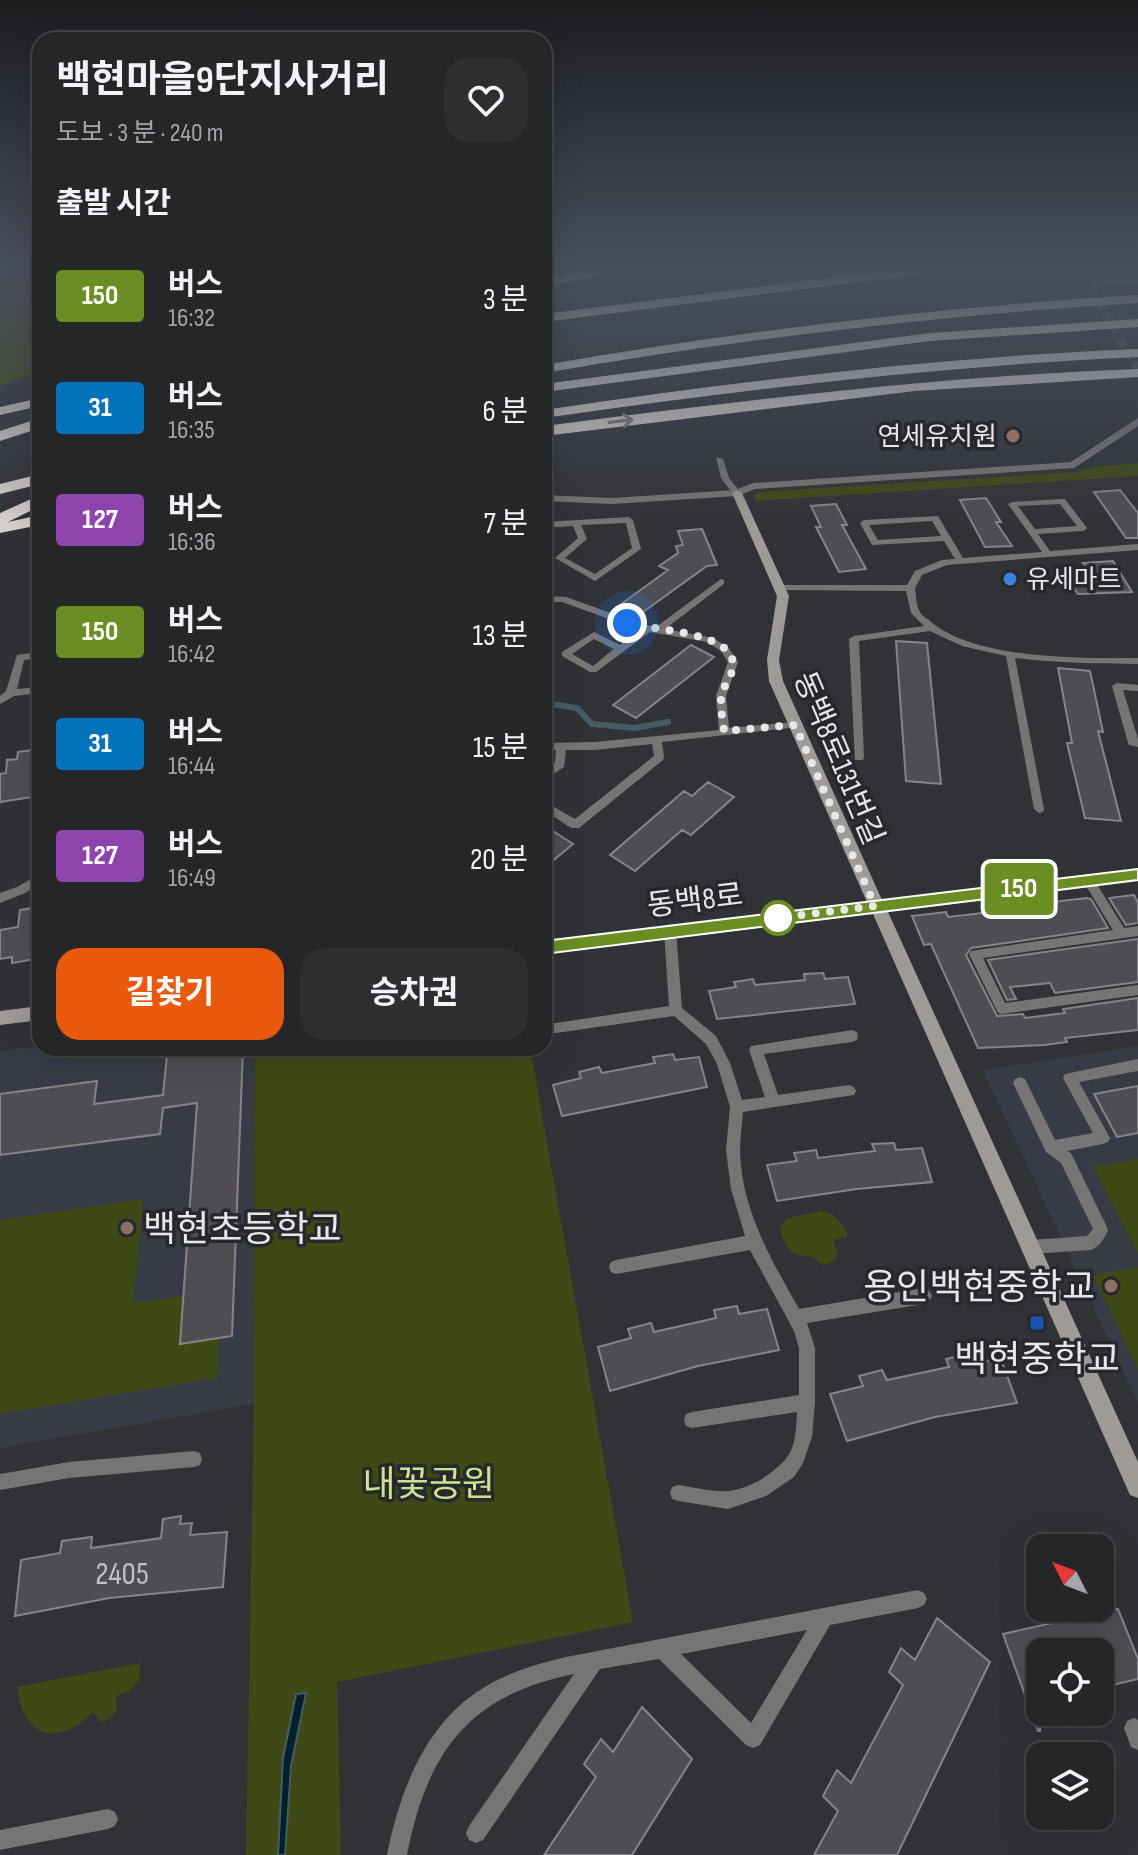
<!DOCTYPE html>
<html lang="ko">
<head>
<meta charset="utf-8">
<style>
	body { margin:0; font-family:"Sofia Sans Condensed","Noto Sans KR",sans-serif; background:#2d2e30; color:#f1f3f6; height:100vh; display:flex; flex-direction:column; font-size:30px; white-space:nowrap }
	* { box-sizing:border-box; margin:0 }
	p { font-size:26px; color:#a3a5a8 }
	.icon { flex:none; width:44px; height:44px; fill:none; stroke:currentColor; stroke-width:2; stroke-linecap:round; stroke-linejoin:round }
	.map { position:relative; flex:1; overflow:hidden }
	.side { position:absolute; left:32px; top:32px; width:520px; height:1024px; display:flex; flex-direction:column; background:#252628; border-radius:24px; box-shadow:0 8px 32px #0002,0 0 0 2px #424345 }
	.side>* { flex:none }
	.badge { padding:0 16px; border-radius:6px; font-size:28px; line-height:52px }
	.needle { width:52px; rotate:312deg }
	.tools { position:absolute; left:1026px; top:1534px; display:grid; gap:16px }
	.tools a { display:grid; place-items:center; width:88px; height:88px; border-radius:16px; background:#252628; box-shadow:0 8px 32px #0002,0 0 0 2px #424345; font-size:40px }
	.you { position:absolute; width:40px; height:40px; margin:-20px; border:6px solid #fff; border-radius:50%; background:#1a73e8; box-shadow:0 0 0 12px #1a73e833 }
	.map>.badge { position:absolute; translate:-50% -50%; box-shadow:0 0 0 4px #fff }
	h2 { padding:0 24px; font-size:30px; line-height:72px }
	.round { display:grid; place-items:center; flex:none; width:84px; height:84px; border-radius:24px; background:#2d2e30 }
	.summary { display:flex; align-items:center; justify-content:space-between; height:136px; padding:0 24px }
	h1 { font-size:38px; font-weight:700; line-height:60px }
	.primary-button { display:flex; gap:16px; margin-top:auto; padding:16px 24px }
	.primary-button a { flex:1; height:92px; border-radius:24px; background:#ea580c; color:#fff; font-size:32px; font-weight:700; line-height:92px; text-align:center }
	.primary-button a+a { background:#2d2e30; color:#f1f3f6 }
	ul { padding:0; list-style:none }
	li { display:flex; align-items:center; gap:24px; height:112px; padding:0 24px }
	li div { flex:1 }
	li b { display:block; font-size:30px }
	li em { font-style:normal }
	li .badge { min-width:88px; font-weight:700; text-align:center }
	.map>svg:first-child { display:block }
	.built { fill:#383b45 }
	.green { fill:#3f4915 }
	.water { fill:#00202b; stroke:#455c64; stroke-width:2 }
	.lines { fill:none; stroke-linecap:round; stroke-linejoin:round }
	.stream { stroke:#455c64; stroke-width:6 }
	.building { fill:#4f4d51; stroke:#868489; stroke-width:2 }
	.street-tunnel { stroke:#4c4d51; stroke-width:9; stroke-dasharray:9 5; stroke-linecap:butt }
	.lane { fill:#777574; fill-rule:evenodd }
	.street { fill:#777574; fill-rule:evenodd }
	.secondary { fill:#9e9a98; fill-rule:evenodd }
	.highway { fill:#d7d1ce; fill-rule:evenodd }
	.oneway { stroke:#7f7c7d }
	.line { fill:#6b8e23; stroke:#fff; stroke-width:2 }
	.walk { stroke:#e6e7e9; stroke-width:8; stroke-dasharray:0 14.4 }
	.education-dot { fill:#8d6e63; stroke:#27282c; stroke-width:3 }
	.shop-dot { fill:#3f7fe0; stroke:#27282c; stroke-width:3 }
	.stop-dot { fill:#fff; stroke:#6b8e23; stroke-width:4 }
	.transit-dot { fill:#1a4fb4; stroke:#27282c; stroke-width:3 }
	.labels { text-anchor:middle; stroke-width:7; stroke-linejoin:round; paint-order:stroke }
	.far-poi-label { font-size:26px; fill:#e6e7e9; stroke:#27282c; text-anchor:end }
	.street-label { font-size:30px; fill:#e6e7e9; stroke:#27282c }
	.near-number-label { font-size:32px; fill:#c0c0c3 }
	.near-poi-label { font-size:36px; fill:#e6e7e9; stroke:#27282c; text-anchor:start }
	.near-park-label { font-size:36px; fill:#cee191; stroke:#27282c }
</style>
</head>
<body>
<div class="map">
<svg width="1138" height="1855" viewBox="0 0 1138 1855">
	<rect width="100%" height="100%" fill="#313236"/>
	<path class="built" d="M40,1046L255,1048L254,1404L0,1448V1051Z
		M1138,1046V1403L983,1070Z"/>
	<path class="green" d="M0,267H40V371L0,386Z
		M1138,463V476L756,501L754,495L759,492L1078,472L1093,467Z
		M255,1048H530L633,1622L337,1682L341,1855H285L291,1766L306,1694L295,1700L283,1758L278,1855H246L254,1404Z
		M1138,1159V1254L1093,1167Z
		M143,1199L133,1303L183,1296L180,1343L219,1337L217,1378L0,1414V1220Z
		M822,1211C836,1213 844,1225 848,1237L833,1240L838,1254L834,1261L823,1265L811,1256C792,1259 783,1245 780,1228L787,1218Z
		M1138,1267V1370L1093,1275Z
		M140,1663L139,1680L129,1691L116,1696L117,1711L106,1721H100L93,1712C57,1748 23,1738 17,1687Z"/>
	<path class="water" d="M306,1693L291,1766L285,1855H278L283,1758L296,1694Z"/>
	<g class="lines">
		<path class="stream" d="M544,703L577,708L592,724L635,728L668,722"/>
	</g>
	<path class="building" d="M1120,490L1138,513V538H1126L1094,492Z
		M986,498L1001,522H996L1012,546L985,547L960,500Z
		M836,504L847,525H842L866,569L839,572L816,527H821L811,506Z
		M702,529L717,565L707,566L636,617L617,607L668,570L659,566L678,553L676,546L683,545L678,531Z
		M1113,561L1132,592L1078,594L1066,578L1076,577L1071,570L1088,569L1083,563Z
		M896,641L927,643L941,784L906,781Z
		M691,645L714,657L636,718L613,705Z
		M1058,668L1090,671L1103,732L1098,731L1121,821L1085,818L1067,743H1072Z
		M40,749V792L33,793V797L0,802V774L6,773L7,760L17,759L18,752Z
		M708,782L734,797L691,835L682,830L635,871L610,855L684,791L692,796Z
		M544,825L573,844L544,868Z
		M1134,895L1138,903V923L1126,925L1109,898Z
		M1087,898L1091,899L1108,928L971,948L966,955L997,1016L1023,1014L1025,1018L1065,1013L1063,1009L1138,998V1030L1065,1038L1067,1042L1044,1045L978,1048L931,944L924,945L912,916L946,912L948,917L1045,906L1043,903Z
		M40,907V958L12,963V957L0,959V930L18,927L20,910Z
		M1138,939V982L1055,993L1050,983L1010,987L1016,999L1007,1000L988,960Z
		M823,973L825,979L848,977L855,1004L717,1019L709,991L736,987L734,982L753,979L755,985L805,980L804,974Z
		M202,1048H243L232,1336L180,1344L197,1103L163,1108L160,1134L0,1155V1094L97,1081L94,1104L163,1095L167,1055L202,1051Z
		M673,1054L675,1060L699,1057L707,1087L562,1116L553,1085L581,1078L579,1072L599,1067L602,1073L655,1063L653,1057Z
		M1138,1086V1133L1117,1137L1094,1094Z
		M894,1143L896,1150L922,1148L932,1182L857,1189L777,1201L767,1165L797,1161L794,1153L816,1150L818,1158L875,1151L872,1144Z
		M737,1306L739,1314L767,1309L779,1350L698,1366L610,1391L598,1347L631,1338L628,1329L651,1323L654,1332L716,1318L714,1310Z
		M969,1354L972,1363L1001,1359L1017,1403L935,1417L847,1441L830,1394L863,1386L859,1376L882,1370L887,1380L949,1367L946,1359Z
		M181,1516L180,1524L192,1523L190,1535L227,1532L223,1587L109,1598L15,1616L21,1560L60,1553L62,1541L92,1537L91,1548L161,1538L163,1519Z
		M1047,1608H1072L1076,1618L1118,1609L1138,1659V1679L1100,1688V1652H1040V1731H1038L1003,1634L1052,1623Z
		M937,1618L990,1662L897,1855H814L838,1811L823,1796L837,1770L851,1783L903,1685L889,1672L901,1648L915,1660Z
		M642,1707L692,1759L632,1855H544L596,1777L584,1764L601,1739L613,1752Z"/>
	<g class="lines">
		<path class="street-tunnel" d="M1092,290L1138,369"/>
		<path class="lane" d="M1138,280V284L1096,285L1094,291L1089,290L1090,283L1093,281Z
			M716,457L723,459L729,478L741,493L740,495H734L721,478Z
			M1062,499H1065L1087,528L1083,531L1038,534L1050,551L1138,544V550L947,565L922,575L915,588C916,595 916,606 920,612C922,616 926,618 929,620C972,660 1081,658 1138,658V664C1097,664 1056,663 1015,658L1044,809L1043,812L1039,813L1034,809L1006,656L962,646L930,631L859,641L864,757L863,760H855L849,639L854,636L924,626L911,613L906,591L780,590L777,589V585H907L915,571L942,560L955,559L944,541L872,545L860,523L864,520L938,516L963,558L1042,552L1008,504L1012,502ZM1060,504L1077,526L1035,529L1018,506ZM932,521L941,536L878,540L869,525Z
			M629,517L633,520L641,549L595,581L555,558L578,538L573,526L544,528V522ZM626,523L632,548L595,574L565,558L587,539L581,525Z
			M721,579L724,580V584L665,629L713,638L728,647L738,662L726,696L729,728L795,722L799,723V727L662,742L664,757L663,760L579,828H571L544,810V801L575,819L654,756L652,744L595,750H566L564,767L544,780V771L555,762L556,750L544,751V743L595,742L719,730L716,696L728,662L721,651L707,642L650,632L596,672H590L562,656V652L594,632L620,645L640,630L562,602H544V596L566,597L642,624L656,627ZM594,639L614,649L593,666L572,654Z
			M40,652V658L24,660L17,689L40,687V693L14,696L0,704V696L6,691L17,655Z
			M1117,683L1138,685V691L1123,690L1138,739V747L1129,745L1128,743L1112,686Z
			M40,874V884L25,893L0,903V893L17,887Z
			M1089,877L1093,878L1124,928L1138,926V936L983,958L1005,1003L1138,985V995L1002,1014L998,1013L969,954L971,951L1113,930L1083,881Z
			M670,926L674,928L676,931L682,1008L716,1036L730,1063L742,1100L765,1097L749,1050L751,1046L852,1030L857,1032L858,1036L857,1040L852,1042L764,1054L778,1095L849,1085L854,1087L856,1091L854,1095L743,1112C742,1125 740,1138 740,1150C741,1209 771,1259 799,1309L924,1288L929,1291L932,1296L929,1301L924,1304L807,1323L815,1348V1402L812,1437L803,1463L794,1477L766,1496L728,1509L678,1501L672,1499L670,1493L672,1487L678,1485C693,1487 712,1492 727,1491C738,1491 753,1484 762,1479C794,1457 795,1449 797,1412L692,1428L686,1426L684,1420L686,1414L692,1412L799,1395V1348L794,1331L750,1250L616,1274L611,1272L609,1267L611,1262L616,1260L745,1236L731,1189L726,1150L730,1107L717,1064L706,1044L674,1016L549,1034L544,1032V1025L549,1024L669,1006L664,931L666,928Z
			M1138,1059V1071L1079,1082L1110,1138L1108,1142L1103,1144L1067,1151L1071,1153L1106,1225L1108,1230C1105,1238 1099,1247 1091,1250L1031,1254L1026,1252L1024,1247L1026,1242L1031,1240L1087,1236L1093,1229L1061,1163L1046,1152L1013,1083L1015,1079L1020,1077L1025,1079L1055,1140L1093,1133L1063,1078L1065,1074Z
			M194,1451L200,1453L202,1459L200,1465L194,1467L69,1478L0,1490V1474L69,1462Z
			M918,1590L924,1593L927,1599L924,1605L918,1608L830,1625L760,1745L753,1748L746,1745L659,1659L600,1669L483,1840L476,1843L469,1840L466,1833L469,1826L574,1674C469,1695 427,1752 407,1855H387C399,1795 422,1731 474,1694C501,1674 534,1665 566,1657ZM807,1630L751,1723L681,1654Z
			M1134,1718L1138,1720V1750L1131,1747L1124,1728L1127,1721Z
			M108,1809L115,1812L118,1819L115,1826L108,1829L0,1850V1830Z"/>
		<path class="street" d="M1138,418V426L1074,468L755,489L737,496L612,504L544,501V495L612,498L735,490L753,483L1071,462Z"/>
		<path class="secondary" d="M737,490L742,493L789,596L779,660L783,681L882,900L1138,869V881L888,912L1138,1462V1498L1130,1495L873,914L544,954V942L867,902L769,681L767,660L777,596L732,493Z
			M40,1006V1020L0,1025V1011Z"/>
		<path class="highway" d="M609,267H636L544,287V279Z
			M916,267H952L946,271L544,322V314Z
			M1138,295V303C938,315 741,339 544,373V365C741,331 938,307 1138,295Z
			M1138,319V327L930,341L544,392V384L930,333Z
			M1138,349V357C939,366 741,390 544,418V410C741,381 939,357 1138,349Z
			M1138,369V377L915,391L544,436V426C742,401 939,376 1138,369Z
			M40,398V406L0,415V407Z
			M40,418V428L0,441V431Z
			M40,474V484L0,494V484Z
			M40,495V506L8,522L40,515V525L0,533V513Z"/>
	</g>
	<defs><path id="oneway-shaft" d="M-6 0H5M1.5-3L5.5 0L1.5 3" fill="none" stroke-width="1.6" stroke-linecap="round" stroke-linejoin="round" transform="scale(2)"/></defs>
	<use class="oneway" href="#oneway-shaft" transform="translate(621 421) rotate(-7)"/>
	<linearGradient id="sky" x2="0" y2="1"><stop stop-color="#1b1c1e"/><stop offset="0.51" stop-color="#484f5d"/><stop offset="1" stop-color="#484f5d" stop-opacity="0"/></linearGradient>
	<rect width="1138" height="527" fill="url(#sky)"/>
	<path class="line" d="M1138,869V880L544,954L536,948L544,941Z"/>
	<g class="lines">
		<path class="walk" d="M627,623C650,630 732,631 733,664C734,673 725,684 722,693C719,705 723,719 724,731L795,725L875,906L778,918"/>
	</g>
	<g class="education-dot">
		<circle cx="1013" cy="436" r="8"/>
		<circle cx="127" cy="1228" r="8"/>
		<circle cx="1111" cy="1286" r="8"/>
	</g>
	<circle class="shop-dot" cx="1010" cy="579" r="8"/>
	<circle class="stop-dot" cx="778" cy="918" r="16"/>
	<rect class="transit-dot" x="1029" y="1315" width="16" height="16" rx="4"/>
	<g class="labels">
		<g class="far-poi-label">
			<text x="997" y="445">연세유치원</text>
			<text x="1026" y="588" text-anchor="start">유세마트</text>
		</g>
		<g class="street-label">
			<text transform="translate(839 758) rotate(67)" y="10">동백8로131번길</text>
			<text transform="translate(695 900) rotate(-7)" y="10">동백8로</text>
		</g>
		<g class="near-number-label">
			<text x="122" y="1584">2405</text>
		</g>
		<g class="near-poi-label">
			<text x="143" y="1241">백현초등학교</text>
			<text x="1095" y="1299" text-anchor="end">용인백현중학교</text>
			<text x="1037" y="1371" text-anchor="middle">백현중학교</text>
		</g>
		<g class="near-park-label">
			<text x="429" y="1496">내꽃공원</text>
		</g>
	</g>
</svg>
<div class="tools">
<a><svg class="needle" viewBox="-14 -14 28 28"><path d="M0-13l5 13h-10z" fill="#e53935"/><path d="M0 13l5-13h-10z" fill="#a3a5a8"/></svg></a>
<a><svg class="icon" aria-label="locate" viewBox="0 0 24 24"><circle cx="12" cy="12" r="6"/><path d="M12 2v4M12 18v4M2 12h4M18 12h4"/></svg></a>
<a><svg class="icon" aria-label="layers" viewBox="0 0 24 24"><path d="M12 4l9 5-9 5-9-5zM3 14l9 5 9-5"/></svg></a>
</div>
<div class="you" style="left:627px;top:623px"></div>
<b class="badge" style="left:1019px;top:889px;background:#6b8e23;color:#fff">150</b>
<section class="side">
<div class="summary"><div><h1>백현마을9단지사거리</h1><p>도보 · 3 분 · 240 m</p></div><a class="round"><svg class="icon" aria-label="heart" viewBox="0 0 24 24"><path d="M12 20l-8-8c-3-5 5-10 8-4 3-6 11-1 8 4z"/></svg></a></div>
<h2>출발 시간</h2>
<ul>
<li><span class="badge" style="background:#6b8e23;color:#fff">150</span><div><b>버스</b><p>16:32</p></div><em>3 분</em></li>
<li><span class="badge" style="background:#0072bc;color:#fff">31</span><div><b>버스</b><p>16:35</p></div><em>6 분</em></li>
<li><span class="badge" style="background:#8e44ad;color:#fff">127</span><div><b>버스</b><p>16:36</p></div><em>7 분</em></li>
<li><span class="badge" style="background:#6b8e23;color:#fff">150</span><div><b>버스</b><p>16:42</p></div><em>13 분</em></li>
<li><span class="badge" style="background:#0072bc;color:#fff">31</span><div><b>버스</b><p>16:44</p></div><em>15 분</em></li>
<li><span class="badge" style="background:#8e44ad;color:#fff">127</span><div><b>버스</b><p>16:49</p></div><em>20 분</em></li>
</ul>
<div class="primary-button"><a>길찾기</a><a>승차권</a></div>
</section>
</div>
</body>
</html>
